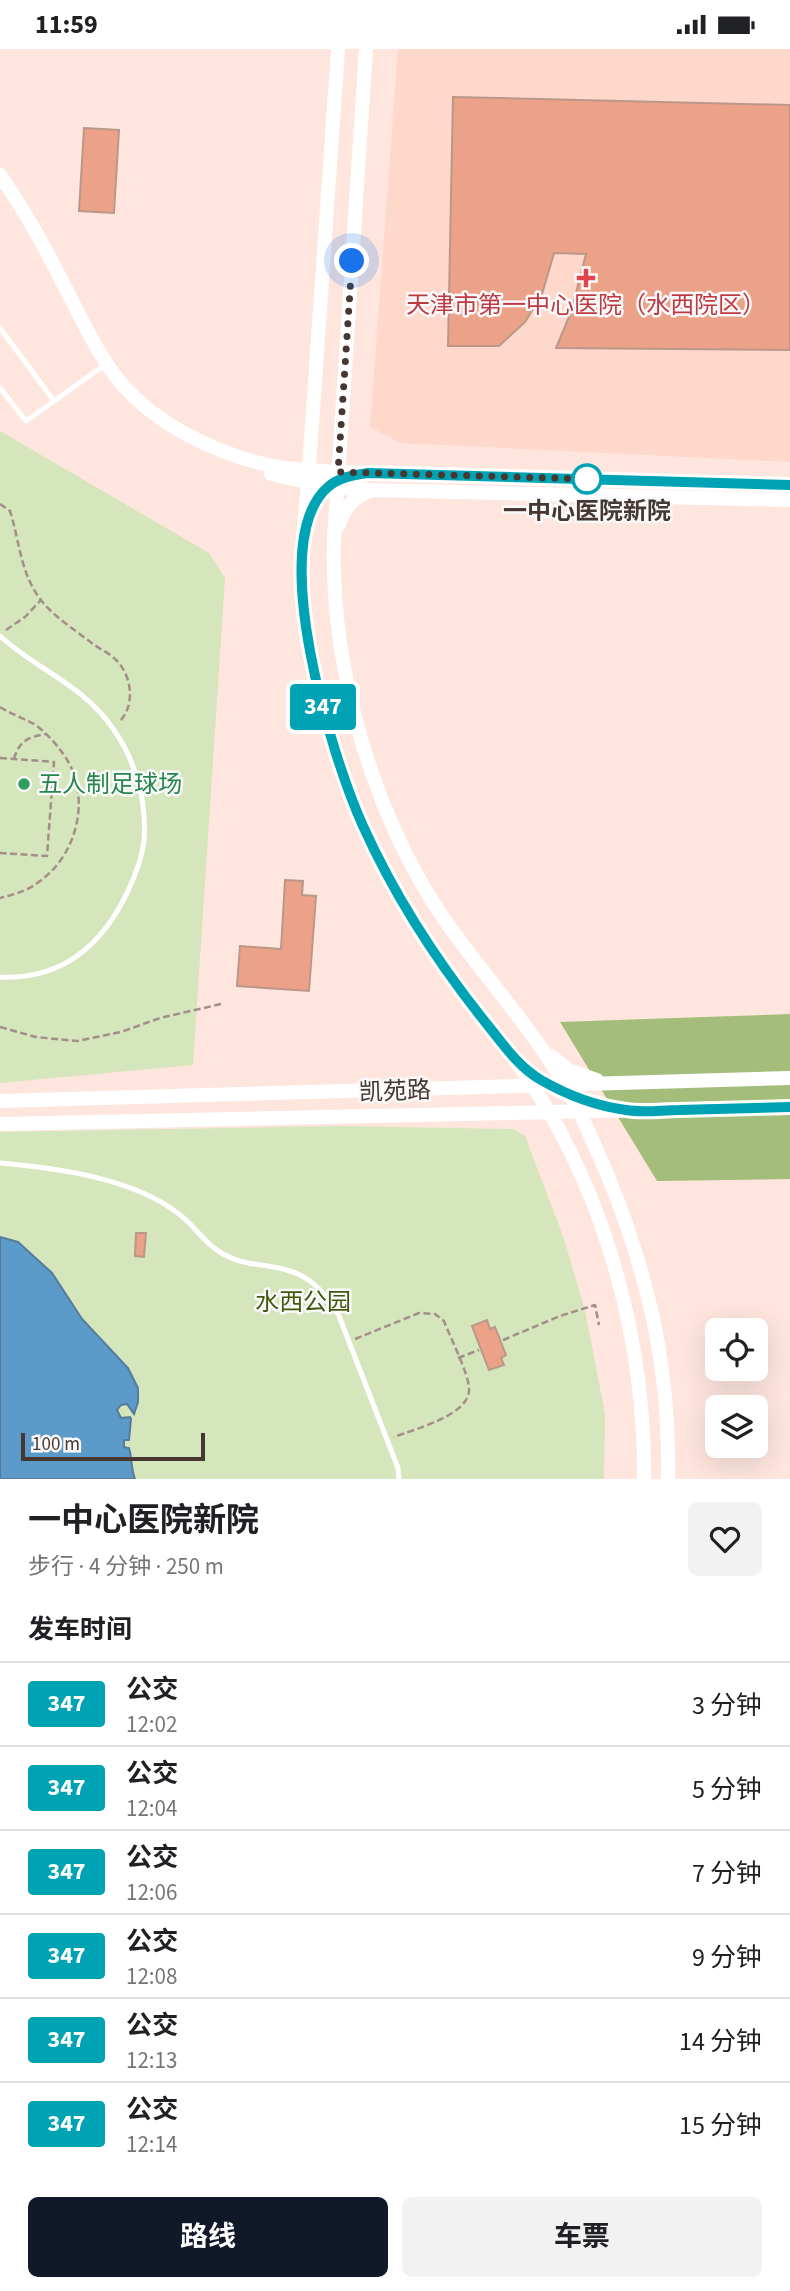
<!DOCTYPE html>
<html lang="zh">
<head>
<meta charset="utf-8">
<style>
	body { margin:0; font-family:"Source Sans 3","Noto Sans SC",sans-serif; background:#f2f2f2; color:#202124; height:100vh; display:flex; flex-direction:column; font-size:26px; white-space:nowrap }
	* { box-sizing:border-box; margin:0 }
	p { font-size:23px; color:#757577 }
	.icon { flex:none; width:38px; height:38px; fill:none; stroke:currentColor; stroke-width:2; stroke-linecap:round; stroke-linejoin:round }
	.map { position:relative; height:1430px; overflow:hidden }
	.sheet { display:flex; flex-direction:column; background:#fff; flex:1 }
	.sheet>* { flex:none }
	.badge { padding:0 14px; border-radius:5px; font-size:24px; line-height:46px }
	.tools { position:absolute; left:705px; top:1269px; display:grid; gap:14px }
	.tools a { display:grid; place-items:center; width:63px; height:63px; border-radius:10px; background:#fff; box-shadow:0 7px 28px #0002; font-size:35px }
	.scale { position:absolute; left:21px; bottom:18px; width:184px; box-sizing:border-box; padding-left:7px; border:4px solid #463731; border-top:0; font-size:19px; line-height:24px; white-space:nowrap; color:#463731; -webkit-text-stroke:5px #f9f9f9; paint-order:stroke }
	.you { position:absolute; width:35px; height:35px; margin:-18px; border:5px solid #fff; border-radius:50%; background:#1a73e8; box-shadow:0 0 0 10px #1a73e833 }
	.map>.badge { position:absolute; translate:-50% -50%; box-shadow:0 0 0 4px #fff }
	h2 { padding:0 28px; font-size:26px; line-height:63px }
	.round { display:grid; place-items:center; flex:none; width:74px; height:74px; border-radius:10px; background:#f2f2f2 }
	.head { display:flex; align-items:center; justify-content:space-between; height:119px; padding:0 28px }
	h1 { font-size:33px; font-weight:700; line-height:52px }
	.button { display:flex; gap:14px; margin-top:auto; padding:14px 28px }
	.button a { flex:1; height:80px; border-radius:10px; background:#111827; color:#fff; font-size:28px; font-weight:700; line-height:80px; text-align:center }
	.button a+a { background:#f2f2f2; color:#202124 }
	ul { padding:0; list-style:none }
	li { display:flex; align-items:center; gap:21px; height:84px; padding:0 28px; border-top:2px solid #e0e0e0 }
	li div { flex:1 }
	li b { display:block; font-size:26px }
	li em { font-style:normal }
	li .badge { min-width:77px; font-weight:700; text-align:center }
	.status { display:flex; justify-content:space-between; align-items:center; height:49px; padding:0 35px; background:#fff; direction:ltr }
	.status svg { height:19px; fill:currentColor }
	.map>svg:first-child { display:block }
	.built { fill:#fed8cb }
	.green { fill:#d5e5bc }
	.forest { fill:#a5bd7a }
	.water { fill:#5c9ac9; stroke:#557c9b; stroke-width:2 }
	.building { fill:#eba288; stroke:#bb978a; stroke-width:2 }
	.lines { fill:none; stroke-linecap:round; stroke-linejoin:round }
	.path { stroke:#a28f88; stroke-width:2.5; stroke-dasharray:7 3.5; stroke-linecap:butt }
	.lane { stroke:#fff; stroke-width:5 }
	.secondary { stroke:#fff; stroke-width:14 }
	.line-casing { stroke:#fff; stroke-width:16 }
	.line { stroke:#00a3b4; stroke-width:10 }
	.walk { stroke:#463731; stroke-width:7; stroke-dasharray:0 12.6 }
	.health-dot { fill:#e0444e; stroke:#f9f9f9; stroke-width:2.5 }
	.stop-dot { fill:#fff; stroke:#00a3b4; stroke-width:3.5 }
	.leisure-dot { fill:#2e9e5b; stroke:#f9f9f9; stroke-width:2.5 }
	.labels { text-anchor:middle; stroke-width:5; stroke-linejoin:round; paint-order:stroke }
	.health-label { font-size:24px; fill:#be3a42; stroke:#f9f9f9 }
	.stop-label { font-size:24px; font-weight:bold; fill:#463731; stroke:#f9f9f9 }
	.leisure-label { font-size:24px; fill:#27864d; stroke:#f9f9f9; text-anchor:start }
	.street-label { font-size:24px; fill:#463731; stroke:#f9f9f9 }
	.park-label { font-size:24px; fill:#43580d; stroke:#f9f9f9 }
</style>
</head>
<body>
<div class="status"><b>11:59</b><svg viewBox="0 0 49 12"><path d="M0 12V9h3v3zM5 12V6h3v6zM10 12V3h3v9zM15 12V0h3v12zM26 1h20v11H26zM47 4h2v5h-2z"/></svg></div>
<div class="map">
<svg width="790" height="1430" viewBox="0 0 790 1430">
	<rect width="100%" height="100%" fill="#fee6de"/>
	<path class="built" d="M398,0H790V413L400,394L370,378Z"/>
	<path class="green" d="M0,382L209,504L225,529L193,1016L0,1034Z
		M340,1077L513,1080L525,1087L564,1190L585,1261L605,1365L604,1430H0V1083Z"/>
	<path class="forest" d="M790,965V1130L657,1132L560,973Z"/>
	<path class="water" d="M0,1188L18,1193L52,1224L82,1270L128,1319L138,1339V1353L134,1365L127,1355L121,1356L117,1361L121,1369L130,1368L131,1370L129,1391H124V1398L129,1399C132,1409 131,1420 135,1430H0Z"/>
	<path class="building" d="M453,48L790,56V301L556,299L571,263L586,205L554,204L542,245L525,273L499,297H448Z
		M84,79L119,81L114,164L79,162Z
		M285,831L303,832L302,846L316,847L309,942L237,937L240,897L281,900Z
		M136,1184H146L144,1208L135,1207Z
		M487,1271L490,1280L495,1278L506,1306L501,1309L504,1316L489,1321L472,1277Z"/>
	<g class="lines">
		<path class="path" d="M0,455L10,462C19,490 20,519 36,544C49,565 74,580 93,595C100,600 109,604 115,610C132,625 136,657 119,673
			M6,581L25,568L41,551
			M0,658C11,665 23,669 34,675C46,683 56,695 64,706C92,746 78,805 40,832C28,842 15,845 0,849
			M0,709L54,713L47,807L0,804
			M14,710C19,692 28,688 46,685
			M0,978L36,988L77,992L121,983L160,969L221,955
			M355,1290L419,1264L435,1265L444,1272C450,1288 469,1325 469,1340C470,1366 415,1380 394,1388
			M503,1291L560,1267L595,1256L599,1276
			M458,1309L479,1301"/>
		<path class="lane" d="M0,279L54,352
			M0,339L26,372L106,315
			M0,587C38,622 83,635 114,681C136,713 147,753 144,792C142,809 135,827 128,842C102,897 62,931 0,928
			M0,1114C57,1119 133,1129 179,1165C196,1178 207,1198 227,1207C242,1215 257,1215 273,1218C307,1223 322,1239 339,1267L398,1419L399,1430"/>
		<path class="secondary" d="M338,0C331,106 323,212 316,318C313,356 311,394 308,432C305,465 301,498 302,531C304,595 320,664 342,724C365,788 396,850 435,906C466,952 505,993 535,1040C608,1154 645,1295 644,1430
			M366,0L334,489C330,617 372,764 444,870C484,927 533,980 568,1041C584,1070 597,1101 610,1132C650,1232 670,1322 668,1430
			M0,126C26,163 47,202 67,242C81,269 93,296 111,321C147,373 218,407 279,418C298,421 318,422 338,423L790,436
			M271,425L328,438L371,441L790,451
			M338,477C345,459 352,449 370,442
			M551,1007L568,1021L597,1031
			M0,1052L790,1029
			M0,1075L790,1058"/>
	</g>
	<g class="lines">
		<g class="line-casing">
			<path id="line" d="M790,436L368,424C354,426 339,428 328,438C264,493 333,711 363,777C396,850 439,916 490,979C505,998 520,1019 541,1031C567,1046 596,1057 626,1061C643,1064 662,1061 679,1061C716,1060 753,1059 790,1058"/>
		</g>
		<use href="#line" class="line"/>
		<path class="walk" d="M352,212L338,423L587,430"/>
	</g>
	<path class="health-dot" d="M582.5 218.5h7v7h7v7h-7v7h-7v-7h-7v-7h7z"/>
	<circle class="stop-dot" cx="587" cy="430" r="14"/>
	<circle class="leisure-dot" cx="24" cy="735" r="7"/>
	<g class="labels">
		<g class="health-label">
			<text x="586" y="264">天津市第一中心医院（水西院区）</text>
		</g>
		<g class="stop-label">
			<text x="587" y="470">一中心医院新院</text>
		</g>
		<g class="leisure-label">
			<text x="38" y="743">五人制足球场</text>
		</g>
		<g class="street-label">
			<text transform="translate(395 1042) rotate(-2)" y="8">凯苑路</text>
		</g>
		<g class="park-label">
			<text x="303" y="1261">水西公园</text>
		</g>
	</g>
</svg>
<div class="tools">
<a><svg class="icon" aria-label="locate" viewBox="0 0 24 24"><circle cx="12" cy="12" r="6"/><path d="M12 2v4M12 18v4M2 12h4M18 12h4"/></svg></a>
<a><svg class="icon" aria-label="layers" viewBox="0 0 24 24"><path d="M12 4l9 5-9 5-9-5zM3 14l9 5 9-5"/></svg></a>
</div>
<div class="scale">100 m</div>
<div class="you" style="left:352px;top:212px"></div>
<b class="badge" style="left:323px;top:658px;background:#00a3b4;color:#fff">347</b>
</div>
<section class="sheet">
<div class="head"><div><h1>一中心医院新院</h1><p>步行 · 4 分钟 · 250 m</p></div><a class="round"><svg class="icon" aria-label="heart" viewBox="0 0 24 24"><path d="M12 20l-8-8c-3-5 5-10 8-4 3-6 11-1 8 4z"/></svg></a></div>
<h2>发车时间</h2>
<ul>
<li><span class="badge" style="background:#00a3b4;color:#fff">347</span><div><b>公交</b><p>12:02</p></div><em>3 分钟</em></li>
<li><span class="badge" style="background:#00a3b4;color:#fff">347</span><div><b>公交</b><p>12:04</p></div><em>5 分钟</em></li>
<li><span class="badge" style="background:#00a3b4;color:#fff">347</span><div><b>公交</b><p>12:06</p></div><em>7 分钟</em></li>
<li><span class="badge" style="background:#00a3b4;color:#fff">347</span><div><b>公交</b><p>12:08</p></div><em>9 分钟</em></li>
<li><span class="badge" style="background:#00a3b4;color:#fff">347</span><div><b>公交</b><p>12:13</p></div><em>14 分钟</em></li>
<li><span class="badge" style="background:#00a3b4;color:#fff">347</span><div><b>公交</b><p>12:14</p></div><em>15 分钟</em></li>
</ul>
<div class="button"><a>路线</a><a>车票</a></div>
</section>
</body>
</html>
